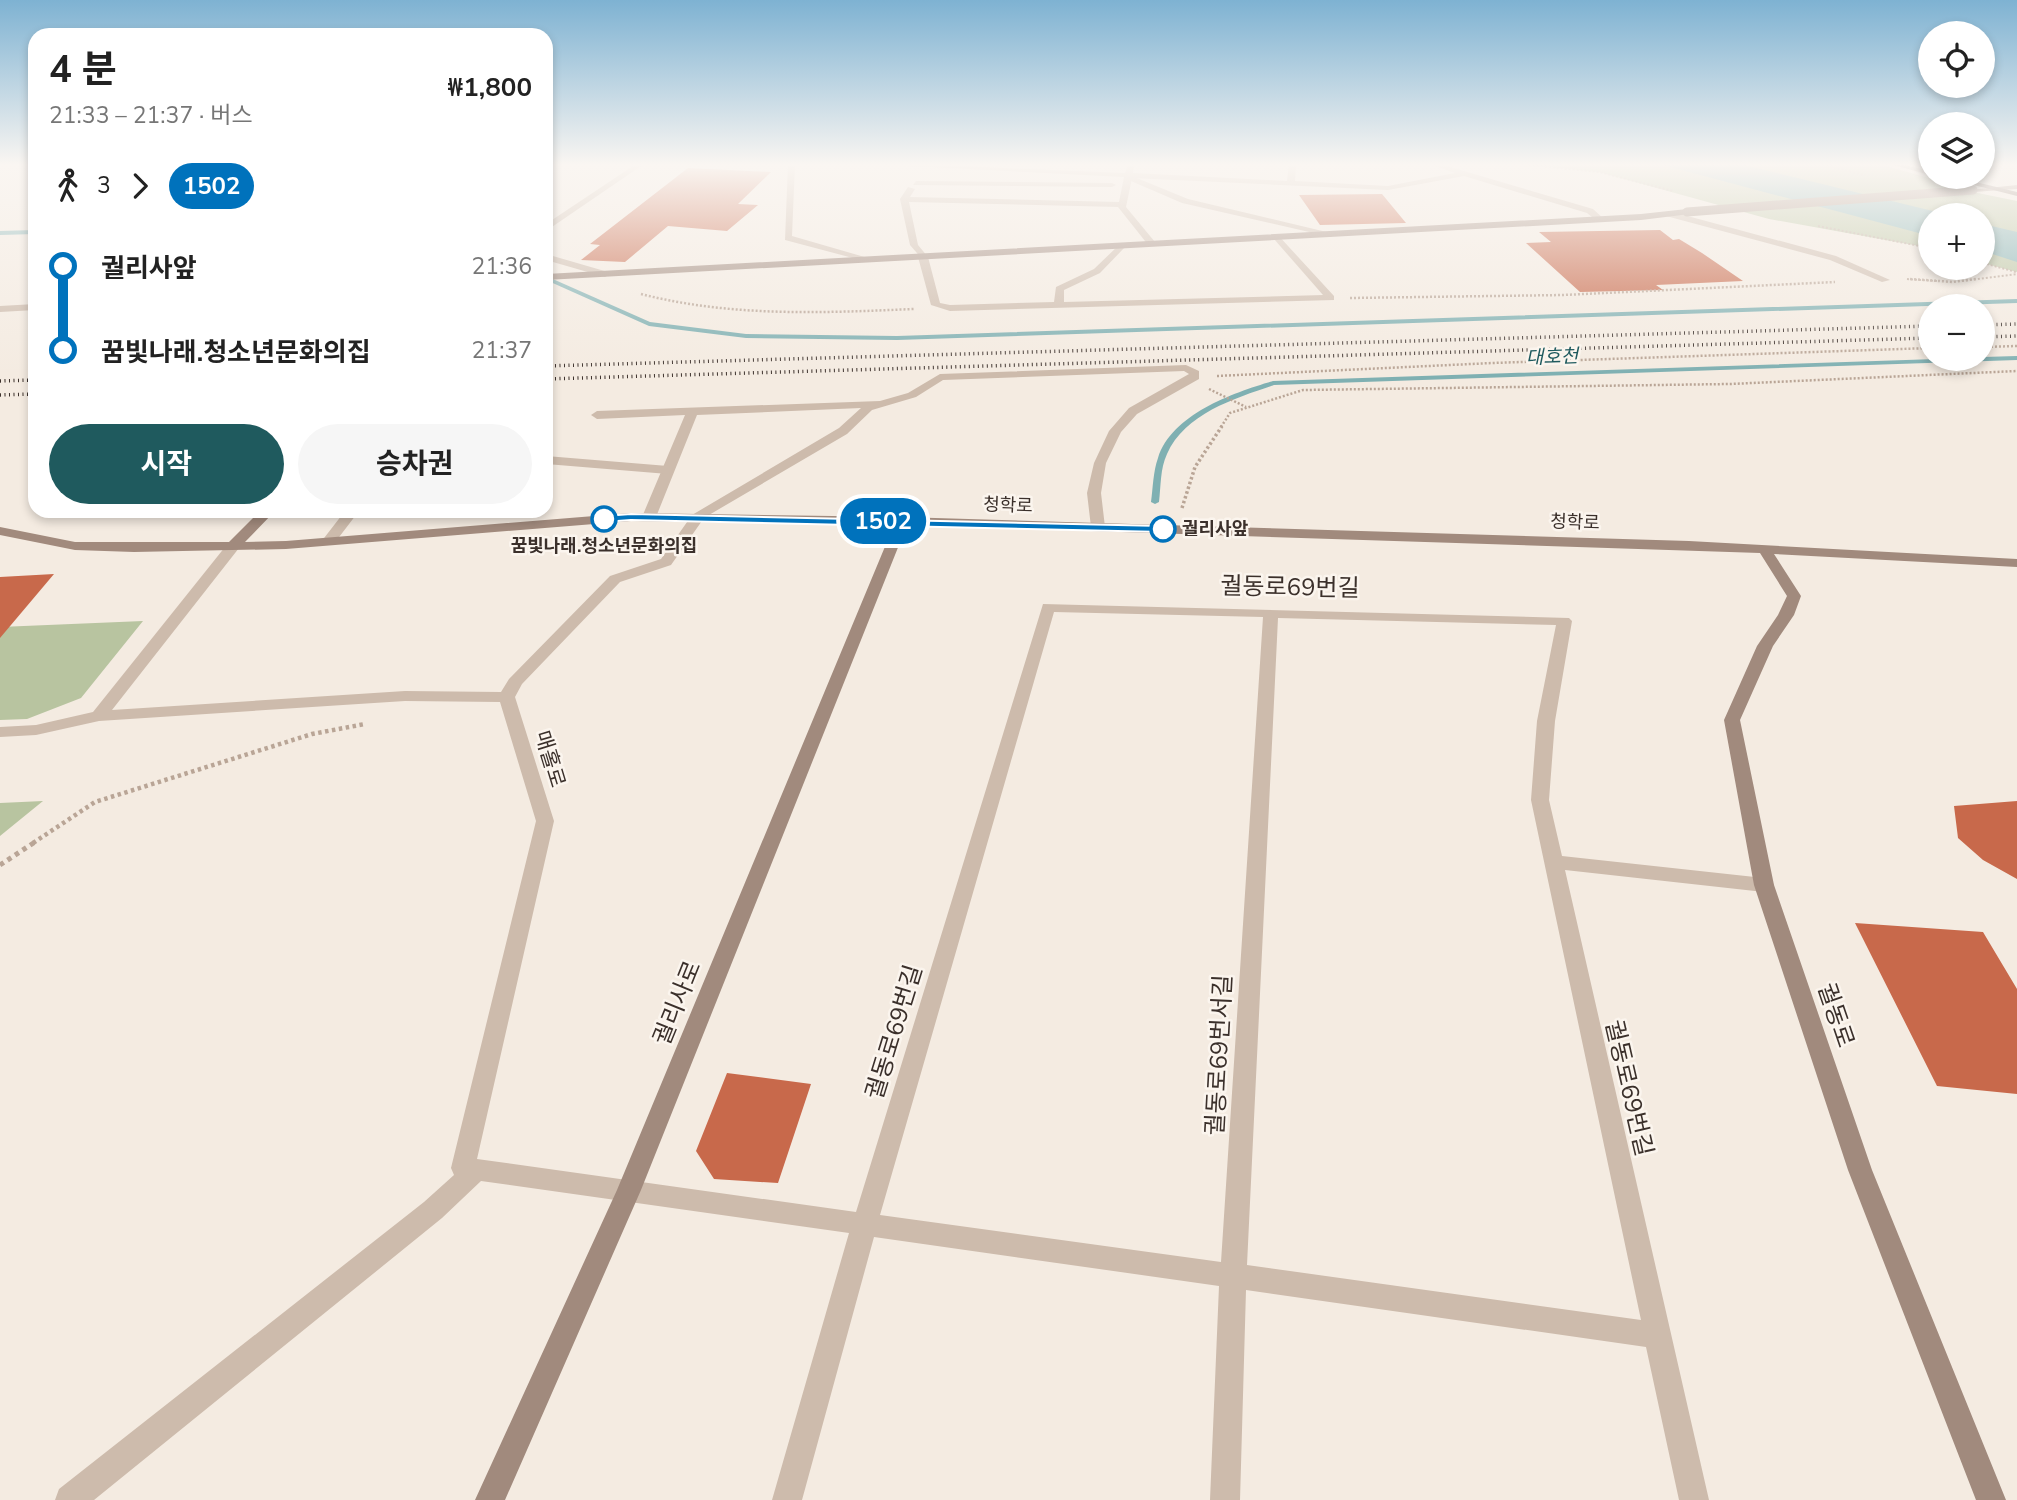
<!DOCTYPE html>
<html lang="ko">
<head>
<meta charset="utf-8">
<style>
	body { margin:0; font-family:"Nunito Sans","Noto Sans KR",sans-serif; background:#f6f6f6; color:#222; height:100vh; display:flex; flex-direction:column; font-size:26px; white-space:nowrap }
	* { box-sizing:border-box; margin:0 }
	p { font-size:23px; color:#767676 }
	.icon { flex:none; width:38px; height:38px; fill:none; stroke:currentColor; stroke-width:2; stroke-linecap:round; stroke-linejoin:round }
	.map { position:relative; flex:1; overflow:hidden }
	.panel { position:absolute; left:28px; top:28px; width:525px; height:490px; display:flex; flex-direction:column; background:#fff; border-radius:21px; box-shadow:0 4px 10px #0003 }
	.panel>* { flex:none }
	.badge { padding:0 14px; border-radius:23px; font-size:24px; line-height:46px }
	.fabs { position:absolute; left:1918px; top:21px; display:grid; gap:14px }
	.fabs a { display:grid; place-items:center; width:77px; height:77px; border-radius:50%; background:#fff; box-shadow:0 4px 10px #0003; font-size:35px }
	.map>.badge { position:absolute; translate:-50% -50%; box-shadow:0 0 0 4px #fff }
	.legs { display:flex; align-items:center; gap:10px; height:77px; padding:0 21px; font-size:23px }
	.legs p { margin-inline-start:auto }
	.headline { display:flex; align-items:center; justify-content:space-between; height:119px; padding:0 21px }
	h1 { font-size:38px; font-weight:700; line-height:52px }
	.action { display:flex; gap:14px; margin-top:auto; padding:14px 21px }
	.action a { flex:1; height:80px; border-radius:42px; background:#1f5a5e; color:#fff; font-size:28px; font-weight:700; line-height:80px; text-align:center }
	.action a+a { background:#f6f6f6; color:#222 }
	ul { padding:0 21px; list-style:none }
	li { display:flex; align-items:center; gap:24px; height:84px; font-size:26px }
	li i { display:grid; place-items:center; width:10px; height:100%; margin:0 9px; background:currentColor }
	li i::after { content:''; width:18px; height:18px; margin:-9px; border:5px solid; border-radius:50%; background:#fff }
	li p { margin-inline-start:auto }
	li:first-child i { background:linear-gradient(#0000 50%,currentColor 0) }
	li:last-child i { background:linear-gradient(currentColor 50%,#0000 0) }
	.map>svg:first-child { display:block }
	.green { fill:#b8c4a0 }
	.water { fill:#7fb0b2 }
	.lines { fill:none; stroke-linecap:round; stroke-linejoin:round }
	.stream { fill:#7fb0b2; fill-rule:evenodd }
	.building { fill:#c8694b }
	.path-far4 { stroke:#b9a596; stroke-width:2; stroke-dasharray:2 2; stroke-linecap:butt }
	.path-far3 { stroke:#b9a596; stroke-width:2.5; stroke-dasharray:2 2; stroke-linecap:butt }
	.path-far2 { stroke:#b9a596; stroke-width:3.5; stroke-dasharray:2.5 2.5; stroke-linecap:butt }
	.path-far1 { stroke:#b9a596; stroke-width:4.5; stroke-dasharray:3.5 3.5; stroke-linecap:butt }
	.path { stroke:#b9a596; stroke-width:5; stroke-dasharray:4.5 4.5; stroke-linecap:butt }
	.lane { fill:#cdbbac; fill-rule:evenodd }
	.street { fill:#cdbbac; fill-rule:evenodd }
	.secondary { fill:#a18a7d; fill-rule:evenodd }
	.primary { fill:#7d675c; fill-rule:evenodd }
	.rail { stroke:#3b302b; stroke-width:3.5; stroke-dasharray:1 3.5; stroke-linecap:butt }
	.secondary-bridge { stroke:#a18a7d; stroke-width:9 }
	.line-1 { fill:#0072bc; stroke:#fff; stroke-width:2 }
	.stop-1-dot { fill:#fff; stroke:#0072bc; stroke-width:3.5 }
	.labels { text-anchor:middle; stroke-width:5; stroke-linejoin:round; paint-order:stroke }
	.far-street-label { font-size:18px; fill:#3b302b; stroke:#fbf5ee }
	.far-stop-label { font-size:18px; font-weight:bold; fill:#3b302b; stroke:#fbf5ee; text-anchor:start }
	.far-water-label { font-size:19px; font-style:italic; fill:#1f5a5e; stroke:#fbf5ee }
	.street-label { font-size:21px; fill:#3b302b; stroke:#fbf5ee }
	.near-street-label { font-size:24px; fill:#3b302b; stroke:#fbf5ee }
</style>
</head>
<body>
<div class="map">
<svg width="2017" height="1500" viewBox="0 0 2017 1500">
	<rect width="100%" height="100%" fill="#f4ebe1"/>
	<path class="green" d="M1521,164H1879L1943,182L1934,184L2017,201V272L1983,263V215H1930V248L1769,219L1599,172Z
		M143,621L81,698L27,719L0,720V627Z
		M43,801L0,836V803Z"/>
	<path class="water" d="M1659,164H1740L1949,215H1930V236Z
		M1983,224L2017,232V262L1983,251Z"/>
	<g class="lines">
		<path class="stream" d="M35,230V234L0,235V231Z
			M546,276L650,322L746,334L897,336L2017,299V303L897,340L746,338L649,326L546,280Z
			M2017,356V360L1274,385C1236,398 1185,413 1167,454C1160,469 1161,486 1159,502L1155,504L1151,502C1153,488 1153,472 1158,458C1172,414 1233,393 1273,381L1936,359H1983V357Z"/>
	</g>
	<path class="building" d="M688,168L771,172L738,204L758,205L727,231L668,226L625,262L581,260L600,245L590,244Z
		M1382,194L1406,223L1320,225L1299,195Z
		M1660,230L1673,240L1679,239L1702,253L1743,281L1656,285L1663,290L1580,292L1526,243L1551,242L1539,232Z
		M54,574L0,638V577Z
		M2017,801V879L1983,860L1958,838L1954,806Z
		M1855,923L1983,932L2017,989V1094L1937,1086Z
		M727,1073L811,1084L778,1183L714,1179L696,1151Z"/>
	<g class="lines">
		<path class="path-far4" d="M1521,164L1599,172L1673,191
			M1822,164L1863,175
			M1818,226L1930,248
			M1983,263L2016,272
			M1907,279L1937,281
			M1962,281L2017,274"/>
		<path class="path-far3" d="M1910,279L1953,282L1976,279
			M641,294C731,317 821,313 914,309
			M1350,298L1563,295L1835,282
			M1983,347L2017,346
			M1217,376L1492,363L1930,348
			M1209,389L1246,407
			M1221,427L1230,413L1303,390L1730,384L2017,371"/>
		<path class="path-far2" d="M1182,508L1195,467L1222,426"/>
		<path class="path-far1" d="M33,843L95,802L312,734L365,724"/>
		<path class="path" d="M0,865L35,842"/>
		<path class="lane" d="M1127,174L1188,199L1335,234L1331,237L1182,203L1124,178Z
			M1669,211L1836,256L1890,280L1882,282L1830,260L1666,216Z
			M1277,234L1334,296V300L950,311L931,305L918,257L923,254L928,257L940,303L950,305L1054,302L1056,287L1094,269L1121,243L1126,246L1100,273L1064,290V302L1323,295L1274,239L1273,237Z
			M1186,365L1199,371V379L1137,414L1121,432L1106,463L1101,493L1105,527L1098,531L1091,527L1087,493L1094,463L1109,431L1129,408L1189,374L1184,371L943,380L916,397L872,410L847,434L697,522L692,521V515L839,428L861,408L697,415L656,517L649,521L642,517L685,415L597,419L591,415L597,411L880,401L908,393L940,374Z"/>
		<path class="street" d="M636,164H644L546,231V224Z
			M788,164H795L792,236L868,258V262L785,240Z
			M905,164L1125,173L1128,164H1134L1133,173L1287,181L1289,164H1296L1295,181L1388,186L1455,173L1430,164H1440L1593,209L1604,219L1597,221L1587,213L1464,176L1388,190L1132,178L1126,207L1155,242V246H1149L1118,207L909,202L918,245L928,257L923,260L910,245L900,199L908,187L915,189L910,197L1119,202L1124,177L908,166Z
			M916,181L1112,183L1116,185L1112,187L913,185Z
			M546,254L608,272L610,274L605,277L546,260Z
			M35,304V310L0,312V306Z
			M546,456L668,466L674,470L668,474L546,464Z
			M345,511H359L333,545H323L321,542Z
			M697,514L704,518L671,565L620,582L522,684L515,697L554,821L477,1159L856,1212L1043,604L1569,618L1572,621L1555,721L1549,800L1562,856L1764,878L1771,880L1774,885L1771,890L1764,892L1565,870L1709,1500H1679L1646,1347L1246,1290L1240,1500H1210L1219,1286L874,1237L802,1500H772L849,1233L481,1181L442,1218L94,1500H55L59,1489L424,1202L454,1175L451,1168L536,821L500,702L405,701L99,721L36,735L0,737V727L36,725L93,712L229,542H239V548L112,710L405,691L501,692L509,679L610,576L661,559L692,515ZM1054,612L1263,617L1221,1262L880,1215ZM1278,618L1556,625L1537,721L1531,800L1641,1320L1247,1265Z"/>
		<path class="secondary" d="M2017,185V189L1973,192L1969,190Z
			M1687,209L1690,214L1641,220L546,280V274L1641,214Z
			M260,511H275L245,542L286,541L631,513L902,517L1689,541L2017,559V567L1774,554L1801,596L1794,615L1773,646L1740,720L1774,885L1872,1170L2006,1500H1976L1848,1170L1754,885L1724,720L1757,646L1778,615L1787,596L1760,553L907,525L641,1190L505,1500H475L617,1190L894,525L631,521L286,549L134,552L75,550L0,535V527L75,542H229Z"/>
		<path class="primary" d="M1890,164H1901L1930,171V175Z
			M1942,177H1955L2017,192V196Z"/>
		<path class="rail" d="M1983,325L2017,324
			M1983,337L2017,336
			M546,366L1930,326
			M546,379L1930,338
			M0,381L35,380
			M0,395L35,394"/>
		<path class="secondary-bridge" d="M1687,212L1973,190"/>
	</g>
	<linearGradient id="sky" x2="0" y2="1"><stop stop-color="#7eb2d2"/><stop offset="0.44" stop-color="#faf6f2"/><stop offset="1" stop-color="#faf6f2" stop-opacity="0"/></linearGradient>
	<rect width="2017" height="374" fill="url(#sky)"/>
	<path class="line-1" d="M631,514L1163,526L1169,529L1163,532L631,520L604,522L598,519L604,516Z"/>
	<g class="stop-1-dot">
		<circle cx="604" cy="519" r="12"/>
		<circle cx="1163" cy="529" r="12"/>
	</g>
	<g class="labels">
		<g class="far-street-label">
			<text transform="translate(1008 505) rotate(2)" y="6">청학로</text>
			<text transform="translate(1575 522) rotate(2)" y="6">청학로</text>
		</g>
		<g class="far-stop-label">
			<text x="1182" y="535">궐리사앞</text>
			<text x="604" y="552" text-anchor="middle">꿈빛나래.청소년문화의집</text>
		</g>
		<g class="far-water-label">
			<text transform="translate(1552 356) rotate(-2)" y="7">대호천</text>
		</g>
		<g class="street-label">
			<text transform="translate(550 759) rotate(73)" y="7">매홀로</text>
		</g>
		<g class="near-street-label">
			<text transform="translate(1290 587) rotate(1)" y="8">궐동로69번길</text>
			<text transform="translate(677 1003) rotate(-68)" y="8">궐리사로</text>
			<text transform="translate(1836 1015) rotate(71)" y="8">궐동로</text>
			<text transform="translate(894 1032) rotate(-73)" y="8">궐동로69번길</text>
			<text transform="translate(1219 1055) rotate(-87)" y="8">궐동로69번서길</text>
			<text transform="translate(1629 1088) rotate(77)" y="8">궐동로69번길</text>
		</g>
	</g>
</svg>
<div class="fabs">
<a><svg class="icon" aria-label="locate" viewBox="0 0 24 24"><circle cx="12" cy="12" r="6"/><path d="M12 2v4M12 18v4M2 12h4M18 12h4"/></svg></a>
<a><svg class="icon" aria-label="layers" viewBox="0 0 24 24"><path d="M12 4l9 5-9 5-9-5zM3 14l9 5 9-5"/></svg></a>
<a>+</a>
<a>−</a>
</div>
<b class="badge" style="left:883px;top:521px;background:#0072bc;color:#fff">1502</b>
<section class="panel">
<div class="headline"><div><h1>4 분</h1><p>21:33 – 21:37 · 버스</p></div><b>₩1,800</b></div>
<div class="legs"><svg class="icon" aria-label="walk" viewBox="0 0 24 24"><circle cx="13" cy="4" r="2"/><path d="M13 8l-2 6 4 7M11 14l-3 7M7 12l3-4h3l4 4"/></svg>3<svg class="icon" aria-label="forward" viewBox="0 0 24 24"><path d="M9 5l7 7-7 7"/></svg><b class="badge" style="background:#0072bc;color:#fff">1502</b></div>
<ul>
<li><i style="color:#0072bc"></i><b>궐리사앞</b><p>21:36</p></li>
<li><i style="color:#0072bc"></i><b>꿈빛나래.청소년문화의집</b><p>21:37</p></li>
</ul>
<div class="action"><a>시작</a><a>승차권</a></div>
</section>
</div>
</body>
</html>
